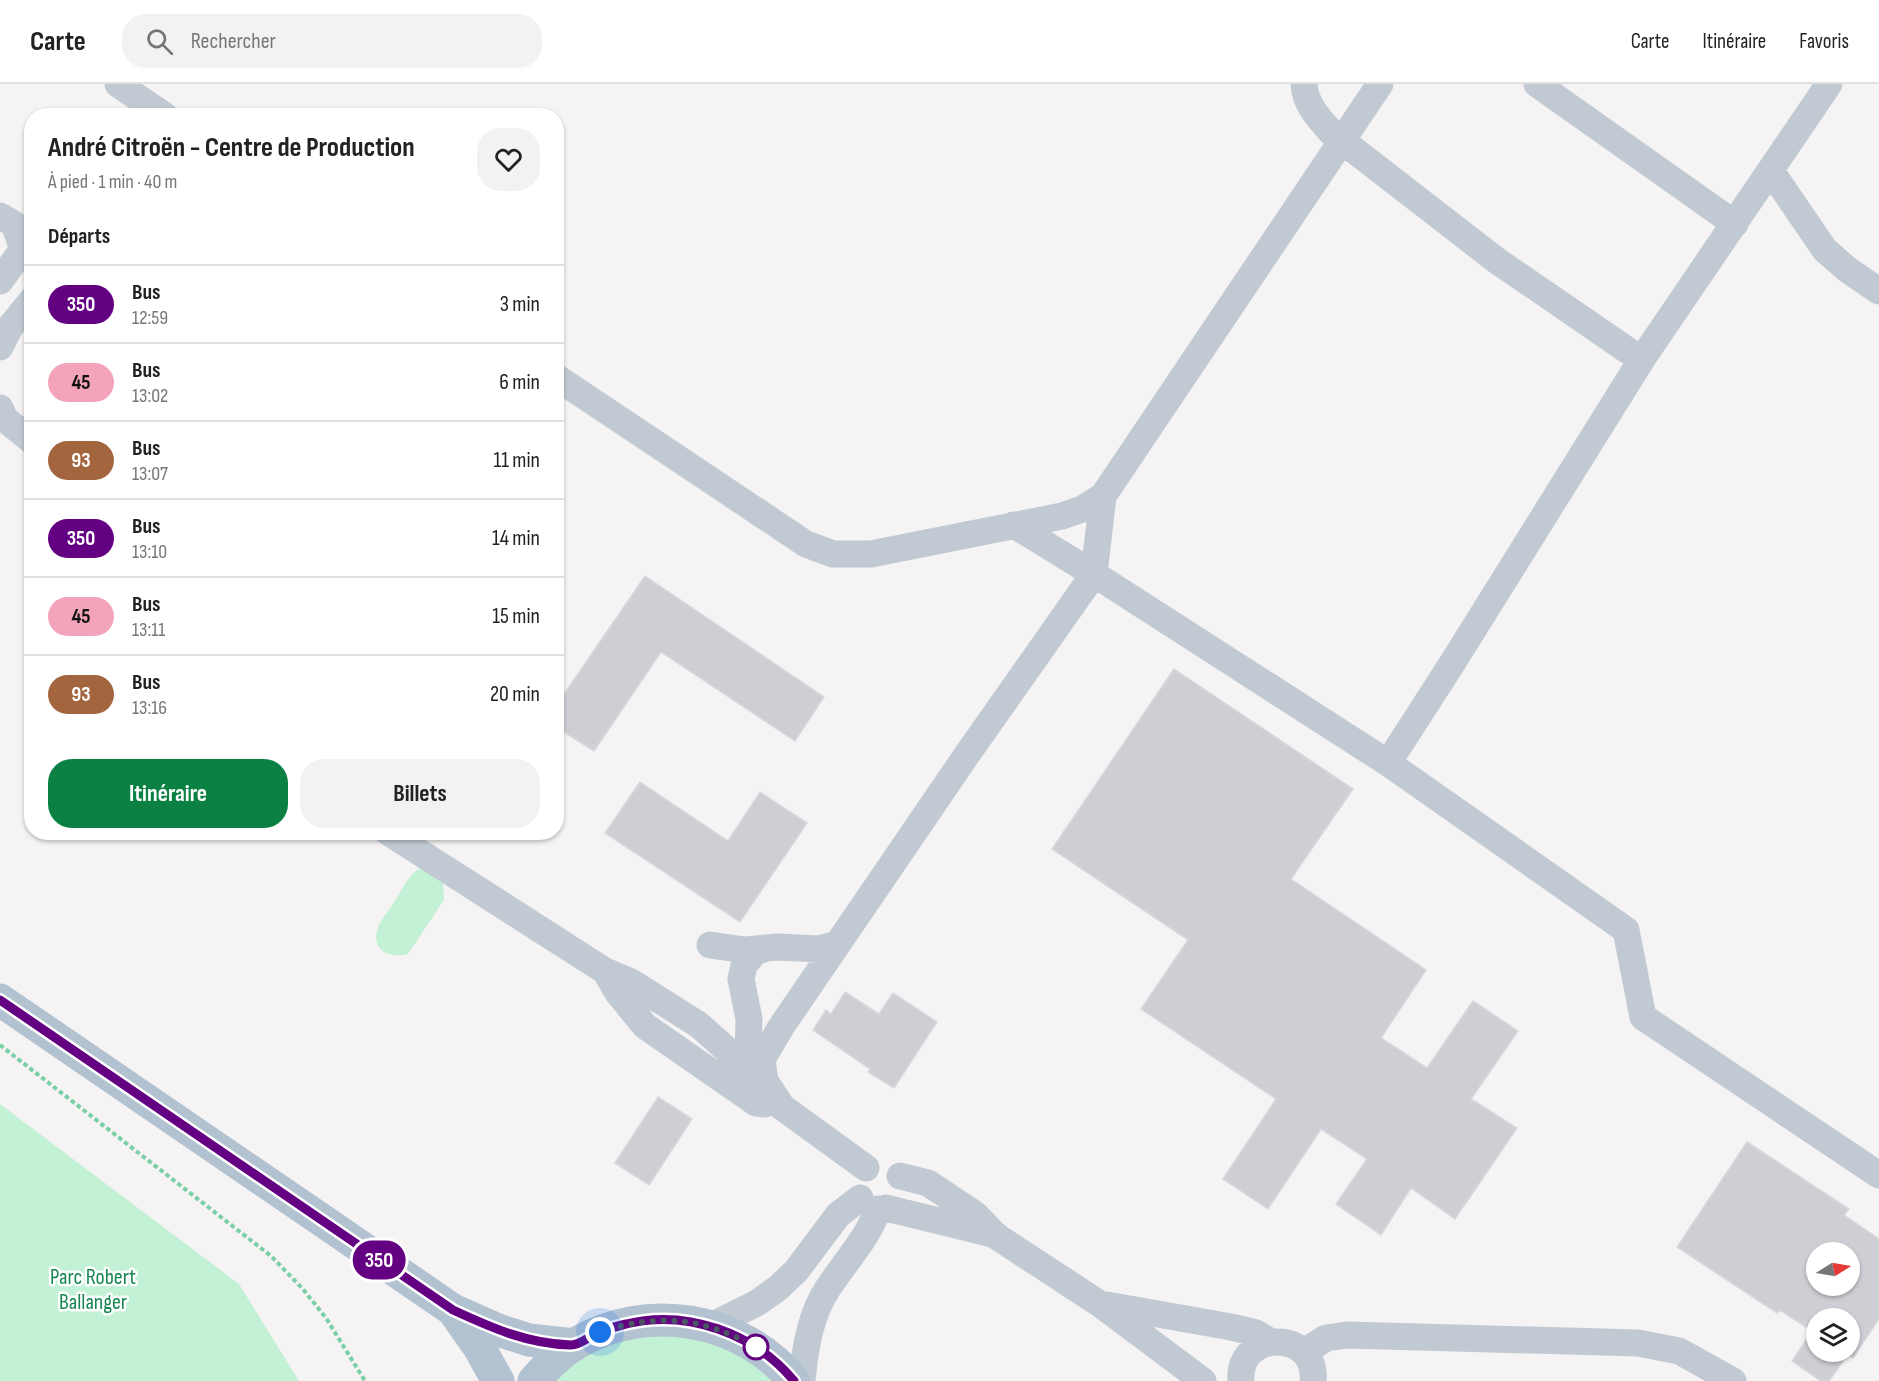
<!DOCTYPE html>
<html lang="fr">
<head>
<meta charset="utf-8">
<style>
	body { margin:0; font-family:"Sofia Sans Condensed",sans-serif; background:#f2f2f2; color:#222; height:100vh; display:flex; flex-direction:column; font-size:22px; white-space:nowrap }
	* { box-sizing:border-box; margin:0 }
	p { font-size:20px; color:#767676 }
	.icon { flex:none; width:33px; height:33px; fill:none; stroke:currentColor; stroke-width:2; stroke-linecap:round; stroke-linejoin:round }
	.map { position:relative; flex:1; overflow:hidden }
	.side { position:absolute; left:24px; top:24px; width:540px; height:732px; display:flex; flex-direction:column; background:#fff; border-radius:24px; box-shadow:0 2px 4px #0004 }
	.side>* { flex:none }
	.badge { padding:0 12px; border-radius:20px; font-size:21px; line-height:39px }
	.needle { width:39px; rotate:79deg }
	.buttons { position:absolute; left:1806px; top:1158px; display:grid; gap:12px }
	.buttons a { display:grid; place-items:center; width:54px; height:54px; border-radius:50%; background:#fff; box-shadow:0 2px 4px #0004; font-size:30px }
	.you { position:absolute; width:30px; height:30px; margin:-15px; border:4px solid #fff; border-radius:50%; background:#1a73e8; box-shadow:0 0 0 9px #1a73e833 }
	.map>.badge { position:absolute; translate:-50% -50%; box-shadow:0 0 0 3px #fff }
	h2 { padding:0 24px; font-size:22px; line-height:54px }
	.round { display:grid; place-items:center; flex:none; width:63px; height:63px; border-radius:24px; background:#f2f2f2 }
	.headline { display:flex; align-items:center; justify-content:space-between; height:102px; padding:0 24px }
	h1 { font-size:28px; font-weight:700; line-height:45px }
	.button { display:flex; gap:12px; margin-top:auto; padding:12px 24px }
	.button a { flex:1; height:69px; border-radius:24px; background:#0b8043; color:#fff; font-size:24px; font-weight:700; line-height:69px; text-align:center }
	.button a+a { background:#f2f2f2; color:#222 }
	ul { padding:0; list-style:none }
	li { display:flex; align-items:center; gap:18px; height:78px; padding:0 24px; border-top:2px solid #e0e0e0 }
	li div { flex:1 }
	li b { display:block; font-size:22px }
	li em { font-style:normal }
	li .badge { min-width:66px; font-weight:700; text-align:center }
	header { display:flex; align-items:center; gap:36px; box-sizing:border-box; height:84px; padding:0 30px; background:#fff; border-bottom:2px solid #e0e0e0 }
	header strong { font-size:28px }
	nav { display:flex; gap:33px; margin-inline-start:auto; font-size:21px }
	.search { width:420px; height:54px; background:#f2f2f2; display:flex; align-items:center; gap:15px; box-sizing:border-box; padding:0 21px; border-radius:24px; color:#767676; font-size:22px }
	.map>svg:first-child { display:block }
	.green { fill:#c3f1d5 }
	.building { fill:#cdcfd5; stroke:#d7d9de; stroke-width:1.5; fill-rule:evenodd }
	.lines { fill:none; stroke-linecap:round; stroke-linejoin:round }
	.path { stroke:#7ad0a6; stroke-width:4; stroke-dasharray:4.5 3; stroke-linecap:butt }
	.minor { stroke:#c1cad2; stroke-width:27 }
	.major { stroke:#b3c2d1; stroke-width:33 }
	.line-casing { stroke:#fff; stroke-width:14 }
	.line { stroke:#640082; stroke-width:9 }
	.walk { stroke:#4a5661; stroke-width:6; stroke-dasharray:0 10.8 }
	.stop-dot { fill:#fff; stroke:#640082; stroke-width:3 }
	.labels { text-anchor:middle; stroke-width:5; stroke-linejoin:round; paint-order:stroke }
	.park-label { font-size:22px; fill:#17864f; stroke:#fff }
</style>
</head>
<body>
<header>
<strong>Carte</strong>
<div class="search"><svg class="icon" aria-label="search" viewBox="0 0 24 24"><circle cx="10" cy="10" r="6"/><path d="M15 15l6 6"/></svg>Rechercher</div>
<nav><a>Carte</a><a>Itinéraire</a><a>Favoris</a></nav>
</header>
<div class="map">
<svg width="1879" height="1297" viewBox="0 0 1879 1297">
	<rect width="100%" height="100%" fill="#f5f3f3"/>
	<path class="green" d="M429,783L443,796L444,816L408,870C389,875 370,866 378,843C382,834 391,824 396,815C402,806 409,790 419,785C422,784 426,784 429,783Z
		M0,1020L239,1200L299,1297H0Z
		M648,1251C704,1252 730,1260 773,1297H552L580,1274L612,1258Z"/>
	<path class="building" d="M645,492L824,613L795,657L661,568L594,667L556,643V622Z
		M1174,585L1353,705L1291,795L1426,886L1381,954L1427,984L1473,917L1518,947L1471,1015L1517,1044L1455,1135L1411,1104L1381,1151L1336,1120L1367,1075L1321,1045L1268,1125L1223,1095L1276,1015L1141,925L1188,856L1052,765Z
		M640,698L728,757L760,708L807,739L740,838L605,749Z
		M845,908L879,930L893,909L937,938L894,1004L868,988L870,985L813,946L826,926L831,930Z
		M658,1013L692,1035L649,1101L615,1079Z
		M1747,1058L1849,1125L1844,1131L1879,1155V1235L1853,1274L1848,1270L1829,1297H1821L1792,1277L1812,1247L1780,1226L1777,1229L1677,1163ZM1816,1168H1850V1202H1816ZM1816,1234H1850V1268H1816Z"/>
	<g class="lines">
		<path class="path" d="M0,961L271,1172L302,1204L326,1234L365,1297"/>
		<path class="minor" d="M118,0L165,32
			M1304,0C1305,20 1319,35 1332,49L1496,176L1627,266L1642,275
			M1537,0L1735,140
			M1771,87L1825,166L1848,186L1879,207
			M0,132L14,140L23,165L0,197
			M0,263L10,243L32,216
			M556,293L806,460L833,470H871L1062,432L1082,425L1103,412L1380,0
			M0,324L5,335L32,357
			M1014,441L1094,490L1103,412
			M1388,679L1453,578L1642,275L1829,0
			M388,748L605,887L631,898L699,941L727,966L745,989L774,1012
			M837,860L820,865L778,863L766,864L755,868L744,881L741,895L749,935L748,971L782,1023L866,1084
			M710,861L745,866L766,864
			M605,887L618,909L645,942L756,1019L764,1020
			M765,998L762,975L781,943L966,672L1094,490L1388,679L1626,846L1643,933L1879,1091
			M900,1092L928,1099L976,1131L996,1152L1100,1220L1203,1297
			M886,1124L996,1151
			M1107,1221L1231,1243L1256,1249L1271,1258
			M711,1242L757,1219L778,1204L796,1187L838,1131L860,1114
			M1304,1268L1326,1254L1347,1251L1638,1259L1679,1267L1733,1297
			M802,1297C805,1265 810,1231 828,1204C845,1178 868,1154 878,1125
			M1241,1297C1237,1245 1318,1245 1313,1297"/>
		<path class="major" d="M0,916L453,1226L498,1246L529,1256L574,1261
			M453,1226L479,1263L498,1297
			M534,1297C546,1283 559,1270 575,1260C646,1217 741,1233 794,1297"/>
	</g>
	<g class="lines">
		<g class="line-casing">
			<path id="line" d="M0,916L453,1226C492,1244 528,1260 571,1261C580,1261 590,1252 599,1248C608,1245 617,1242 626,1240C687,1225 754,1249 794,1297"/>
		</g>
		<use href="#line" class="line"/>
		<path class="walk" d="M600,1248C659,1229 701,1233 756,1263"/>
	</g>
	<circle class="stop-dot" cx="756" cy="1263" r="12"/>
	<g class="labels">
		<g class="park-label">
			<text x="93" y="1200">Parc Robert<tspan x="93" dy="25">Ballanger</tspan></text>
		</g>
	</g>
</svg>
<div class="buttons">
<a><svg class="needle" viewBox="-14 -14 28 28"><path d="M0-13l5 13h-10z" fill="#e53935"/><path d="M0 13l5-13h-10z" fill="#767676"/></svg></a>
<a><svg class="icon" aria-label="layers" viewBox="0 0 24 24"><path d="M12 4l9 5-9 5-9-5zM3 14l9 5 9-5"/></svg></a>
</div>
<div class="you" style="left:600px;top:1248px"></div>
<b class="badge" style="left:379px;top:1176px;background:#640082;color:#fff">350</b>
<section class="side">
<div class="headline"><div><h1>André Citroën - Centre de Production</h1><p>À pied · 1 min · 40 m</p></div><a class="round"><svg class="icon" aria-label="heart" viewBox="0 0 24 24"><path d="M12 20l-8-8c-3-5 5-10 8-4 3-6 11-1 8 4z"/></svg></a></div>
<h2>Départs</h2>
<ul>
<li><span class="badge" style="background:#640082;color:#fff">350</span><div><b>Bus</b><p>12:59</p></div><em>3 min</em></li>
<li><span class="badge" style="background:#f3a4ba;color:#111">45</span><div><b>Bus</b><p>13:02</p></div><em>6 min</em></li>
<li><span class="badge" style="background:#a3653d;color:#fff">93</span><div><b>Bus</b><p>13:07</p></div><em>11 min</em></li>
<li><span class="badge" style="background:#640082;color:#fff">350</span><div><b>Bus</b><p>13:10</p></div><em>14 min</em></li>
<li><span class="badge" style="background:#f3a4ba;color:#111">45</span><div><b>Bus</b><p>13:11</p></div><em>15 min</em></li>
<li><span class="badge" style="background:#a3653d;color:#fff">93</span><div><b>Bus</b><p>13:16</p></div><em>20 min</em></li>
</ul>
<div class="button"><a>Itinéraire</a><a>Billets</a></div>
</section>
</div>
</body>
</html>
